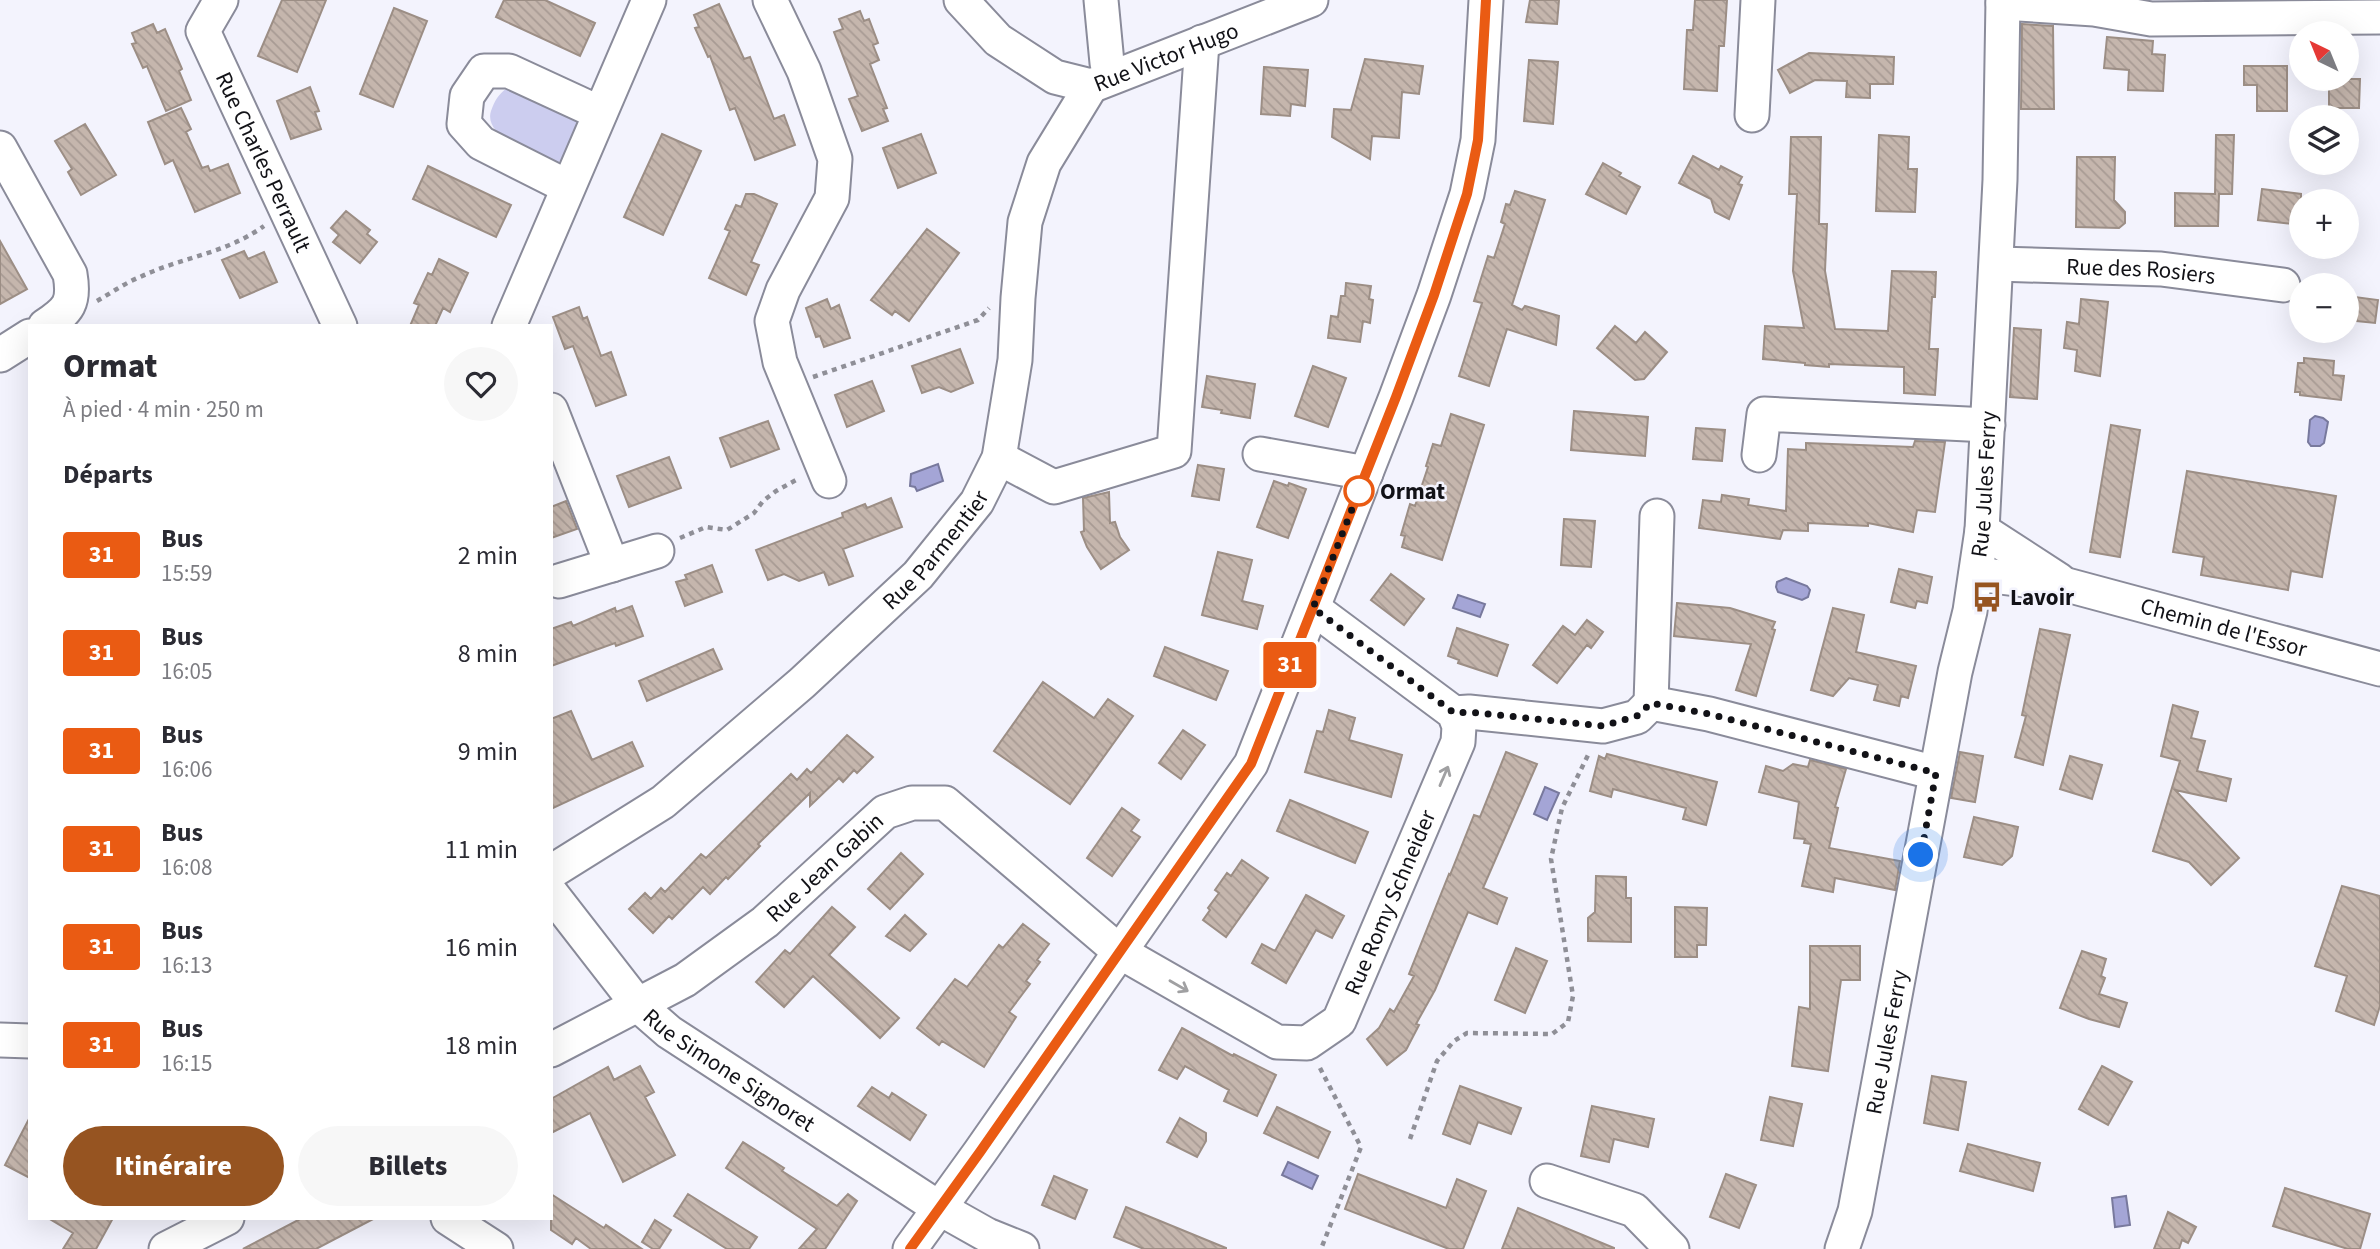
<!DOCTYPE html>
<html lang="fr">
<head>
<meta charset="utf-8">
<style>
	body { margin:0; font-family:"Source Sans 3",sans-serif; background:#f7f7f7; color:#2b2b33; height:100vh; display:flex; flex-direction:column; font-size:26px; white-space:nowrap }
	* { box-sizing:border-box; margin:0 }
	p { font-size:23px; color:#7c7c81 }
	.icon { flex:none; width:38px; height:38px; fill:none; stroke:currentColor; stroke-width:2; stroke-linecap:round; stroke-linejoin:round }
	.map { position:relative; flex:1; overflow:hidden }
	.details { position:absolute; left:28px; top:324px; width:525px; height:896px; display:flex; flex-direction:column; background:#fff; border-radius:0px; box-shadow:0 7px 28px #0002 }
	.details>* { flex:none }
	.badge { padding:0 14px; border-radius:5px; font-size:24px; line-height:46px }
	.needle { width:46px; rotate:317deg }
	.tools { position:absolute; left:2289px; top:21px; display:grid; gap:14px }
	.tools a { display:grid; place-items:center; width:70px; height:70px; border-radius:50%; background:#fff; box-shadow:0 7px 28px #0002; font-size:35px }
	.you { position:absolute; width:35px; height:35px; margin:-18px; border:5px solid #fff; border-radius:50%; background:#1a73e8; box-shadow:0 0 0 10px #1a73e833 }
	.map>.badge { position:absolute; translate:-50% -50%; box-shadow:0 0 0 4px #fff }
	h2 { padding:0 35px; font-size:26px; line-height:63px }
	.round { display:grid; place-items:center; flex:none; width:74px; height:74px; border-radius:37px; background:#f7f7f7 }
	.headline { display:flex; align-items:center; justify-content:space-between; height:119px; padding:0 35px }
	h1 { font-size:33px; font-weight:800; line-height:52px }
	.action { display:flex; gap:14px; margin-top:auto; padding:14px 35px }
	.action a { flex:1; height:80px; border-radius:42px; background:#965421; color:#fff; font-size:28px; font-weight:800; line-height:80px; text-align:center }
	.action a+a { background:#f7f7f7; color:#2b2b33 }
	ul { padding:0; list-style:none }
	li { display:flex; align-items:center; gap:21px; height:98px; padding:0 35px }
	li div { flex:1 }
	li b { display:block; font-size:26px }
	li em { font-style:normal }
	li .badge { min-width:77px; font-weight:700; text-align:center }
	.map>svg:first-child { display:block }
	.green { fill:#cccdef }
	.water { fill:#a4a5d6; stroke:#78799d; stroke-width:2 }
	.building { fill:url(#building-back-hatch); stroke:#9c8e85; stroke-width:2 }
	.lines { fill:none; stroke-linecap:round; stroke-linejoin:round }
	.minor-casing { stroke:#8a8b9a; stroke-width:37 }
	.path { stroke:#8f8f97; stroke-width:4.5; stroke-dasharray:5 5; stroke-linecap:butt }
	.minor { stroke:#fff; stroke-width:33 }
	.oneway { stroke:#a0a0a2 }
	.line-casing { stroke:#fff; stroke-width:16 }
	.line { stroke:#ea5b13; stroke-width:10 }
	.walk { stroke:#121217; stroke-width:7; stroke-dasharray:0 12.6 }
	.stop-dot { fill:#fff; stroke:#ea5b13; stroke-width:3.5 }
	.labels { text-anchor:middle; stroke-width:5; stroke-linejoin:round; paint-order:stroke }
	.street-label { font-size:23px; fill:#121217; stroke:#f3f3fd }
	.stop-label { font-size:23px; font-weight:bold; fill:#121217; stroke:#f3f3fd; text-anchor:start }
	.poi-label { font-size:23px; font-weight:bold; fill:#121217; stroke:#f3f3fd; text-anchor:start }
</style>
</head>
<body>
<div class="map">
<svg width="2380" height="1249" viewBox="0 0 2380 1249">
	<defs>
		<pattern id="building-back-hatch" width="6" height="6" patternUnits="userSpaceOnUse" patternTransform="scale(1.75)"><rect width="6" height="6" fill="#c5b6ad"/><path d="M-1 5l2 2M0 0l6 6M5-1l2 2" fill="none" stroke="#a89b94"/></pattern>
	</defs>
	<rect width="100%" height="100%" fill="#f3f3fd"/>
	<path class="green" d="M507,88L579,120C581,137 569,164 550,164C531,153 483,136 491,111C495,100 498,95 507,88Z"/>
	<path class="water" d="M2315,416L2323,418L2328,422L2324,443L2320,446H2311L2308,442L2310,420Z
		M938,464L943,481L917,491L915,487L910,486L911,474Z
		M1786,578L1807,586L1810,590L1808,597L1802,600L1778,592L1776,587L1777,582Z
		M1458,595L1485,604L1480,617L1453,608Z
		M1545,787L1559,793L1547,820L1534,814Z
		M1288,1162L1318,1176L1312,1189L1282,1175Z
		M2126,1196L2130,1225L2115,1227L2112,1198Z"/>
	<path class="building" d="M282,0H326L297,72L258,56Z
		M504,0H545L595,23L580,56L496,17Z
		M1530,0H1559L1557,24L1526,22Z
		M1695,0H1727L1724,46H1719L1717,91L1684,89L1687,30H1693Z
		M719,4L744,59L750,57L774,119L784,115L795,145L755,160L735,108L730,110L710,56L708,57L695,28L699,27L694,15Z
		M394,8L427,21L393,107L360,94Z
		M860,11L864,21L869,19L878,43L873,45L879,60L870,64L887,108L883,109L888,121L862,131L849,99L858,96L834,32L843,29L839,19Z
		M153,24L157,33L165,29L182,69L179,71L191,100L166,111L147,66L143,68L132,44L136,43L132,33Z
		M2022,24L2053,26L2054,109H2021Z
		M2107,37L2153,41L2152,54L2165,55L2163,91L2128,90L2129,70L2104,68Z
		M1809,53L1894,57L1893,84H1870V98L1846,97L1847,81L1815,80L1790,93L1778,70Z
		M1365,59L1423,66L1419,94L1402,92L1399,138L1372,136L1370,159L1332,137L1334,109L1351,110Z
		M1529,60L1558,62L1553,124L1524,121Z
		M2244,66H2287V111H2257V85H2244Z
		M1264,67L1308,70L1305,106L1291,104L1290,116L1261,114Z
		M2329,79H2360L2359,108H2329Z
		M310,87L319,111L315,112L321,129L291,139L277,101Z
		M181,108L191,129L186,132L202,168L208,166L210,171L228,164L240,193L195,212L173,160L165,164L148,122Z
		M85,124L116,175L81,195L68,172L72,169L55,141Z
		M662,134L701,151L663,235L624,217Z
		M921,134L936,173L898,188L883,148Z
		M1879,135L1909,137L1908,169H1917L1915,212L1876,211Z
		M2216,135H2234L2232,194H2219L2218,226H2175V193L2215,194Z
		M1791,137H1821L1819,224H1827L1825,271L1835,329L1888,331L1892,271L1936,272L1935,297H1932L1929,349H1938L1935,395L1904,393V367L1829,364V367L1805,365V363L1763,359L1765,326L1804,328L1793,271L1797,194H1789Z
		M1693,156L1719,170L1721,166L1742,177L1738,184L1742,185L1729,219L1715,212L1711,199L1679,183Z
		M2077,157H2115L2114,200L2125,212V223L2119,228L2076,227Z
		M1603,163L1621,173L1619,176L1640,187L1626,214L1586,194Z
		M428,166L511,205L496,237L413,199Z
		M2262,189L2301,194V221L2293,220V224L2258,220Z
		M1515,191L1545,200L1512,305L1522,310L1525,306L1559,316L1556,345L1507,329L1489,386L1459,376L1482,303L1474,301L1488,256L1494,258L1505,224L1501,222L1506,204L1510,205Z
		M746,194H754L777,204L751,262L759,265L746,295L709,278L730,231L725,229L736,205L741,207Z
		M346,211L370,230L367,234L377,242L360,263L333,242L339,235L331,228Z
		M927,229L959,253L909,321L895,311L892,315L871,300Z
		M0,241L27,289L0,304Z
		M244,251L248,259L264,252L277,282L240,298L222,260Z
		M439,259L468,273L450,312L443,308L435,326H410L419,305L414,303L428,273L432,275Z
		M1346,283L1371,286L1369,299L1373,300L1370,323L1363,321L1360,342L1328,338L1331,316L1338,317L1341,296H1345Z
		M2347,296L2378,300L2375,323L2347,320Z
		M827,299L831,309L839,305L850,338L824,347L820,336L816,337L806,308Z
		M2081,299L2108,302L2100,376L2075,371L2077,350L2064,348L2067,322L2079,324Z
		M579,307L583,319L587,317L601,356L611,352L626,395L596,406L573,346L565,349L553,317Z
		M1615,326L1636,343L1645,332L1667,352L1644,379L1635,380L1597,348Z
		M2014,328L2041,330L2037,399L2010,397Z
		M960,349L973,383L951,392L939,387L922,393L912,366Z
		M2304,358L2334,361L2333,375L2344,376L2341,400L2300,395V392H2295L2298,363H2304Z
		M1313,366L1346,378L1328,427L1295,416Z
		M1207,376L1255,384L1250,418L1221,413L1222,410L1202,407Z
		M872,381L884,411L847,427L835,395Z
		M1574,411L1648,417L1645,456L1571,450Z
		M1451,414L1484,425L1442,560L1402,547L1405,536L1401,535L1410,504L1415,506L1428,467L1426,466L1433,444L1441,446Z
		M768,421L779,449L731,467L720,438Z
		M2111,425L2140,430L2120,557L2090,552Z
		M1696,428L1725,430L1722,461L1693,459Z
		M1915,441L1945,442L1935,512L1917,510L1913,532L1868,523V526L1808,523V531L1783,530L1780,539L1699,528L1703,500L1721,502L1722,495L1749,499L1748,505L1786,511L1788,449L1806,450V443L1913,447Z
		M669,457L681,488L629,507L617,476Z
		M1198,465L1224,469L1219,500L1192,496Z
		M2187,471L2336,496L2322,577L2291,571L2288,590L2201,575L2204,557L2173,552Z
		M1274,481L1288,486L1289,483L1306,489L1288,538L1257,527Z
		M1109,492L1110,523L1115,522L1120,537L1129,550L1101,569L1087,547L1081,532L1084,531L1083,498Z
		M891,498L902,527L843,549L853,576L829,585L824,572L799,581L784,574L768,580L756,550L843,517L842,513L865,504L867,508Z
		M566,501L577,529L551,538V507Z
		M1564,519L1595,521L1591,567L1561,565Z
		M1218,552L1252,560L1242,601L1263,606L1257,629L1202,615Z
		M712,565L722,592L685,606L676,582L687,579L685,575Z
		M1899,569L1932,577L1927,603L1917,601L1915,608L1891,602Z
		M1391,574L1424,599L1404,625L1371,600Z
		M1677,603L1730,608L1775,622L1772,629L1775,630L1756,696L1736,690L1751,644L1674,636Z
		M632,606L643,636L616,646L615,643L551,666V629L571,622L573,626L615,608L616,612Z
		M1833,608L1864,615L1856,652L1916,666L1908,698L1901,696L1899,706L1874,700L1878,685L1849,678L1833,696L1811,690Z
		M1587,620L1603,632L1591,648L1587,645L1557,683L1533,665L1563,626L1575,635Z
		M1457,628L1508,645L1497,676L1458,663L1459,660L1448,656Z
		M2040,629L2070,635L2043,765L2015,757L2026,716L2022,715Z
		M1165,647L1228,671L1216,700L1154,676Z
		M713,649L722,669L647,701L639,681Z
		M1043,682L1094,718L1108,699L1133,716L1070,804L994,751Z
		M2173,705L2198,712L2191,738L2205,741L2197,771L2231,779L2226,801L2175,790L2239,858L2211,885L2189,862L2153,851L2180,761L2161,756Z
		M1329,710L1355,718L1349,740L1402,755L1391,797L1305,772L1317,731L1323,732Z
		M571,711L592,760L632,742L643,766L551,809V719Z
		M1183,730L1205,745L1181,779L1159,763Z
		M847,735L873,757L857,773L854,770L843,782L839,778L810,806V793L758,844L760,846L728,879L726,877L710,894L703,887L672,919L669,916L653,933L629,909L645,893L651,899L661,888L665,892L701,854L706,858L791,774L797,780L807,769L811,773Z
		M1506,752L1537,764L1483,888L1507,898L1497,924L1468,912L1435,990L1416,1024L1419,1025L1406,1050L1387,1065L1367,1039L1379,1028L1390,1009L1394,1012L1414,976L1409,974L1449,874L1450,875L1474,815L1480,817Z
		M1960,752L1983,756L1975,802L1951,798Z
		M1607,754L1717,782L1706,825L1683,819L1686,808L1613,789L1611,797L1590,791L1599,756L1605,759Z
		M2070,756L2102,765L2092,799L2060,789Z
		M1810,760L1846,769L1835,807L1838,808L1829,848L1900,861L1895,890L1835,878L1833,892L1802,886L1811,844L1804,843L1805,839L1794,838L1799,802L1759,792L1766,766L1783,771L1793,764L1808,767Z
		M1290,800L1368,832L1355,863L1277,831Z
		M1122,808L1139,820L1131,831L1140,837L1112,876L1087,858Z
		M1974,817L2018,827L2012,856L2002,865L1964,857Z
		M901,853L923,874L890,909L868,889Z
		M1242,860L1268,878L1226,937L1203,920L1210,910L1208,908L1219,893L1215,890L1227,873L1231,876Z
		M1596,876L1626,877V898H1631V942L1588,941V918L1595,912Z
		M2342,886L2380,896V1006L2374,1025L2336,1011L2347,976L2315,966Z
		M1306,895L1344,916L1332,938L1316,930L1286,983L1252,963L1262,944L1275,951Z
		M832,907L855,927L829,955L899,1018L880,1038L813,976L784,1007L756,982L785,950L790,954Z
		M1675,907L1707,908L1706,945H1697V957H1675Z
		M905,915L926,934L910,951L886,936Z
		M1023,924L1049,944L1037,960L1040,962L1026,981L1030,984L1009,1012L1016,1017L984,1067L942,1041L939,1045L917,1028L955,979L967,987L999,945L1003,948Z
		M1810,946H1860V980H1841L1828,1071L1792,1066L1799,1007L1810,1009Z
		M1516,948L1547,961L1525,1013L1495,1000Z
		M2082,951L2106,959L2101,976L2105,978L2099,994L2127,1003L2119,1027L2089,1019L2060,1008Z
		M1182,1028L1233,1056L1234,1054L1276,1075L1257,1116L1224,1101L1229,1090L1185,1066L1177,1079L1159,1070Z
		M640,1066L654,1092L645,1097L675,1155L623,1182L590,1113L551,1133V1099L608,1067L614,1080Z
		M2102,1066L2132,1082L2108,1125L2079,1109Z
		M1932,1076L1966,1082L1958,1130L1924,1123Z
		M1460,1086L1521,1108L1511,1134L1478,1122L1470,1144L1443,1134Z
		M872,1087L889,1098L892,1093L926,1115L910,1140L858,1106Z
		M1770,1097L1802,1104L1793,1146L1761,1140Z
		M1592,1106L1654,1119L1648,1147L1614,1139L1609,1162L1581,1156Z
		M1277,1107L1330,1132L1318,1158L1264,1133Z
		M30,1117V1178L5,1165Z
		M1180,1118L1206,1133V1141L1197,1157L1167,1142Z
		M743,1142L784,1168L782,1171L837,1206L848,1194L857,1201L825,1249H799L817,1229L726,1168Z
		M1968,1144L2040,1163L2033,1191L1960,1171Z
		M1358,1174L1446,1208L1457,1179L1486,1191L1463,1249H1449L1345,1209Z
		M1726,1174L1756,1185L1739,1228L1710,1217Z
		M1054,1176L1087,1190L1075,1219L1042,1205Z
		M2285,1188L2370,1214L2360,1249H2348L2273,1226Z
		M551,1194L604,1228L606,1225L642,1249H591L576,1238L572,1244L551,1230Z
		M688,1194L757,1237L749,1249H727L674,1216Z
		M1126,1207L1226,1248V1249H1144L1114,1237Z
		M1518,1208L1614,1248V1249H1502Z
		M2168,1212L2196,1227L2188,1243L2182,1240L2179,1249H2154Z
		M48,1218H113L96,1249H63L73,1233Z
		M302,1218H375L316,1249H243Z
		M655,1220L671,1230L659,1249H653L642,1242Z"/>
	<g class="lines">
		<g class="minor-casing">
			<g id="minor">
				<path id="s1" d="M221,0L203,31L340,326"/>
				<path d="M770,0L804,71L835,159L832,198L783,290L772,321L780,362L829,481"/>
				<path id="s2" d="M961,0L998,40L1055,77L1091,86L1311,0"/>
				<path d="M1101,0L1107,63L1112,77"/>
				<path d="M2003,3L2094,9L2151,19L2380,17"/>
				<path d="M1752,115L1758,0"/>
				<path d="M0,148L70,274C75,303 69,310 45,326"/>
				<path d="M568,187L481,143L464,124L467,96L484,71H509L600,113"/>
				<path id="s3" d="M1997,264L2161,269L2283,285"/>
				<path d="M509,326L649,0"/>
				<path d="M0,355L30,336"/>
				<path d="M551,410L612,565"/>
				<path d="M1260,454L1366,473"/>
				<path d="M1759,455L1764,414L1988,425"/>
				<path d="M999,458L1054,487L1174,451L1202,42"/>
				<path d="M1657,516L1651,703L1709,714L1936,773"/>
				<path d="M1982,530L2059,580"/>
				<path id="s4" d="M1976,574L2067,585L2380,669"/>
				<path d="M559,581L657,551"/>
				<path d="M1454,713L1469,712L1603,726L1637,717L1651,703"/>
				<path id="s5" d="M551,872L663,802L802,683L918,575L977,502L999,458L1015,360L1018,298L1025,222L1044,163L1091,86"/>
				<path id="s6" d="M551,893L638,1005L669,1032L939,1208L987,1235L1022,1249"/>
				<path d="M0,1040L30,1041"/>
				<path id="s7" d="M551,1050L685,980L765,922L885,812L912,803H945L1120,952L1277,1042L1307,1043L1339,1021L1458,742L1459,726L1454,713L1313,608"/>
				<path d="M1547,1181L1634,1210L1672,1249"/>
				<path d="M448,1218L496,1249"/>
				<path d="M166,1249L227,1218"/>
				<path d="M910,1249L980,1152L1251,764L1396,397L1434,295L1467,194L1478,140L1486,0"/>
				<path id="s8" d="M1842,1249L1855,1211L1955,672L1970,611L1982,530L2000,180L2003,0"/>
			</g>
		</g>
		<path class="path" d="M97,301C111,293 125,283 140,277C182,257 225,254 264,226
			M813,377L978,320L989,308
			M680,538L706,527L727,530L754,513L763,501L776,491L798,479
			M1320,1068L1361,1147L1321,1249
			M1410,1139L1437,1061L1454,1041L1467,1033L1552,1034L1568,1022L1573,996L1551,859L1562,808L1590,751"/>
		<use href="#minor" class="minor"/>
	</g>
	<defs><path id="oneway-shaft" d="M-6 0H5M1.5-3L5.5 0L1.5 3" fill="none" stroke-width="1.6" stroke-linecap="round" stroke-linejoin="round" transform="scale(1.75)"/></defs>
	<g class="oneway">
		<use href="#oneway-shaft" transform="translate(1444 776) rotate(-67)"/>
		<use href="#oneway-shaft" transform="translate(1179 986) rotate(30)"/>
	</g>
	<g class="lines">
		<g class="line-casing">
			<path id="line" d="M910,1249L980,1152L1251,764L1396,397L1434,295L1467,194L1478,140L1486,0"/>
		</g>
		<use href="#line" class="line"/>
		<path class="walk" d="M1359,491L1360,489L1313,608L1454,713L1469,712L1603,726L1637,716L1651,703L1709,714L1936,773L1921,855"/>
	</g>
	<defs>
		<g id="bus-bare" transform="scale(2.415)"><path d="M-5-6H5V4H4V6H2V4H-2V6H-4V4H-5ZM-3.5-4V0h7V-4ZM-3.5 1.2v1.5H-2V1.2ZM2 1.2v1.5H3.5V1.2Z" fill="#965421" stroke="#f3f3fd" stroke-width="2.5" paint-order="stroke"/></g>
	</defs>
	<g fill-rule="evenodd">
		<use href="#bus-bare" x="1987" y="597"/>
	</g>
	<circle class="stop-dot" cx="1359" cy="491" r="14"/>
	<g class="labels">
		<g class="street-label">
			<text dy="8" stroke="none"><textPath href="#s2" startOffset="240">Rue Victor Hugo</textPath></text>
			<text dy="8" stroke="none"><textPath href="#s1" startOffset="180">Rue Charles Perrault</textPath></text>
			<text dy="8" stroke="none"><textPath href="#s3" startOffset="144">Rue des Rosiers</textPath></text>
			<text dy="8" stroke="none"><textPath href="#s8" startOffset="779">Rue Jules Ferry</textPath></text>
			<text dy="8" stroke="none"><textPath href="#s5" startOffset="504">Rue Parmentier</textPath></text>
			<text dy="8" stroke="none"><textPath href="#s4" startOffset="254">Chemin de l'Essor</textPath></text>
			<text dy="8" stroke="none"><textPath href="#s7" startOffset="331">Rue Jean Gabin</textPath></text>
			<text dy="8" stroke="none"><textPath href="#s7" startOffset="1083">Rue Romy Schneider</textPath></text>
			<text dy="8" stroke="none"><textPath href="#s8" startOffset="212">Rue Jules Ferry</textPath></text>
			<text dy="8" stroke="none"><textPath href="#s6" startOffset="254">Rue Simone Signoret</textPath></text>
		</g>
		<g class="stop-label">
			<text x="1380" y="499">Ormat</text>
		</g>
		<g class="poi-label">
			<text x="2010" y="605">Lavoir</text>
		</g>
	</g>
</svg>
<div class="tools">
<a><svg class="needle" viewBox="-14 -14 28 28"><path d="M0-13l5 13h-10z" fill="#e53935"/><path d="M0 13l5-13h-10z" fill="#7c7c81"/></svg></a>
<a><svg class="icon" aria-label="layers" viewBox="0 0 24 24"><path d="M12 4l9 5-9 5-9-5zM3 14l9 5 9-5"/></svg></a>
<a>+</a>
<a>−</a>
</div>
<div class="you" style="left:1921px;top:855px"></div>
<b class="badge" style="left:1290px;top:665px;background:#ea5b13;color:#fff">31</b>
<section class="details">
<div class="headline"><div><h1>Ormat</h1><p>À pied · 4 min · 250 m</p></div><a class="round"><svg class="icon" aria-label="heart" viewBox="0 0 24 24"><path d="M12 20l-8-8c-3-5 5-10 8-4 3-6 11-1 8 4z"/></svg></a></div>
<h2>Départs</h2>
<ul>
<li><span class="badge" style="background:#ea5b13;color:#fff">31</span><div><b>Bus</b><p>15:59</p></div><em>2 min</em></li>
<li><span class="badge" style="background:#ea5b13;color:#fff">31</span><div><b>Bus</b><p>16:05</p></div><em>8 min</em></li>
<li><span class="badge" style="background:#ea5b13;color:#fff">31</span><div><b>Bus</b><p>16:06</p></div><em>9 min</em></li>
<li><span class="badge" style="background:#ea5b13;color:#fff">31</span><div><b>Bus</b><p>16:08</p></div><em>11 min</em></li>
<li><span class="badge" style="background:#ea5b13;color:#fff">31</span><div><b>Bus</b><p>16:13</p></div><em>16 min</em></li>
<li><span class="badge" style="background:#ea5b13;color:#fff">31</span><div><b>Bus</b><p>16:15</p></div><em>18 min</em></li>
</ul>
<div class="action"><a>Itinéraire</a><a>Billets</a></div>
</section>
</div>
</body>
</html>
